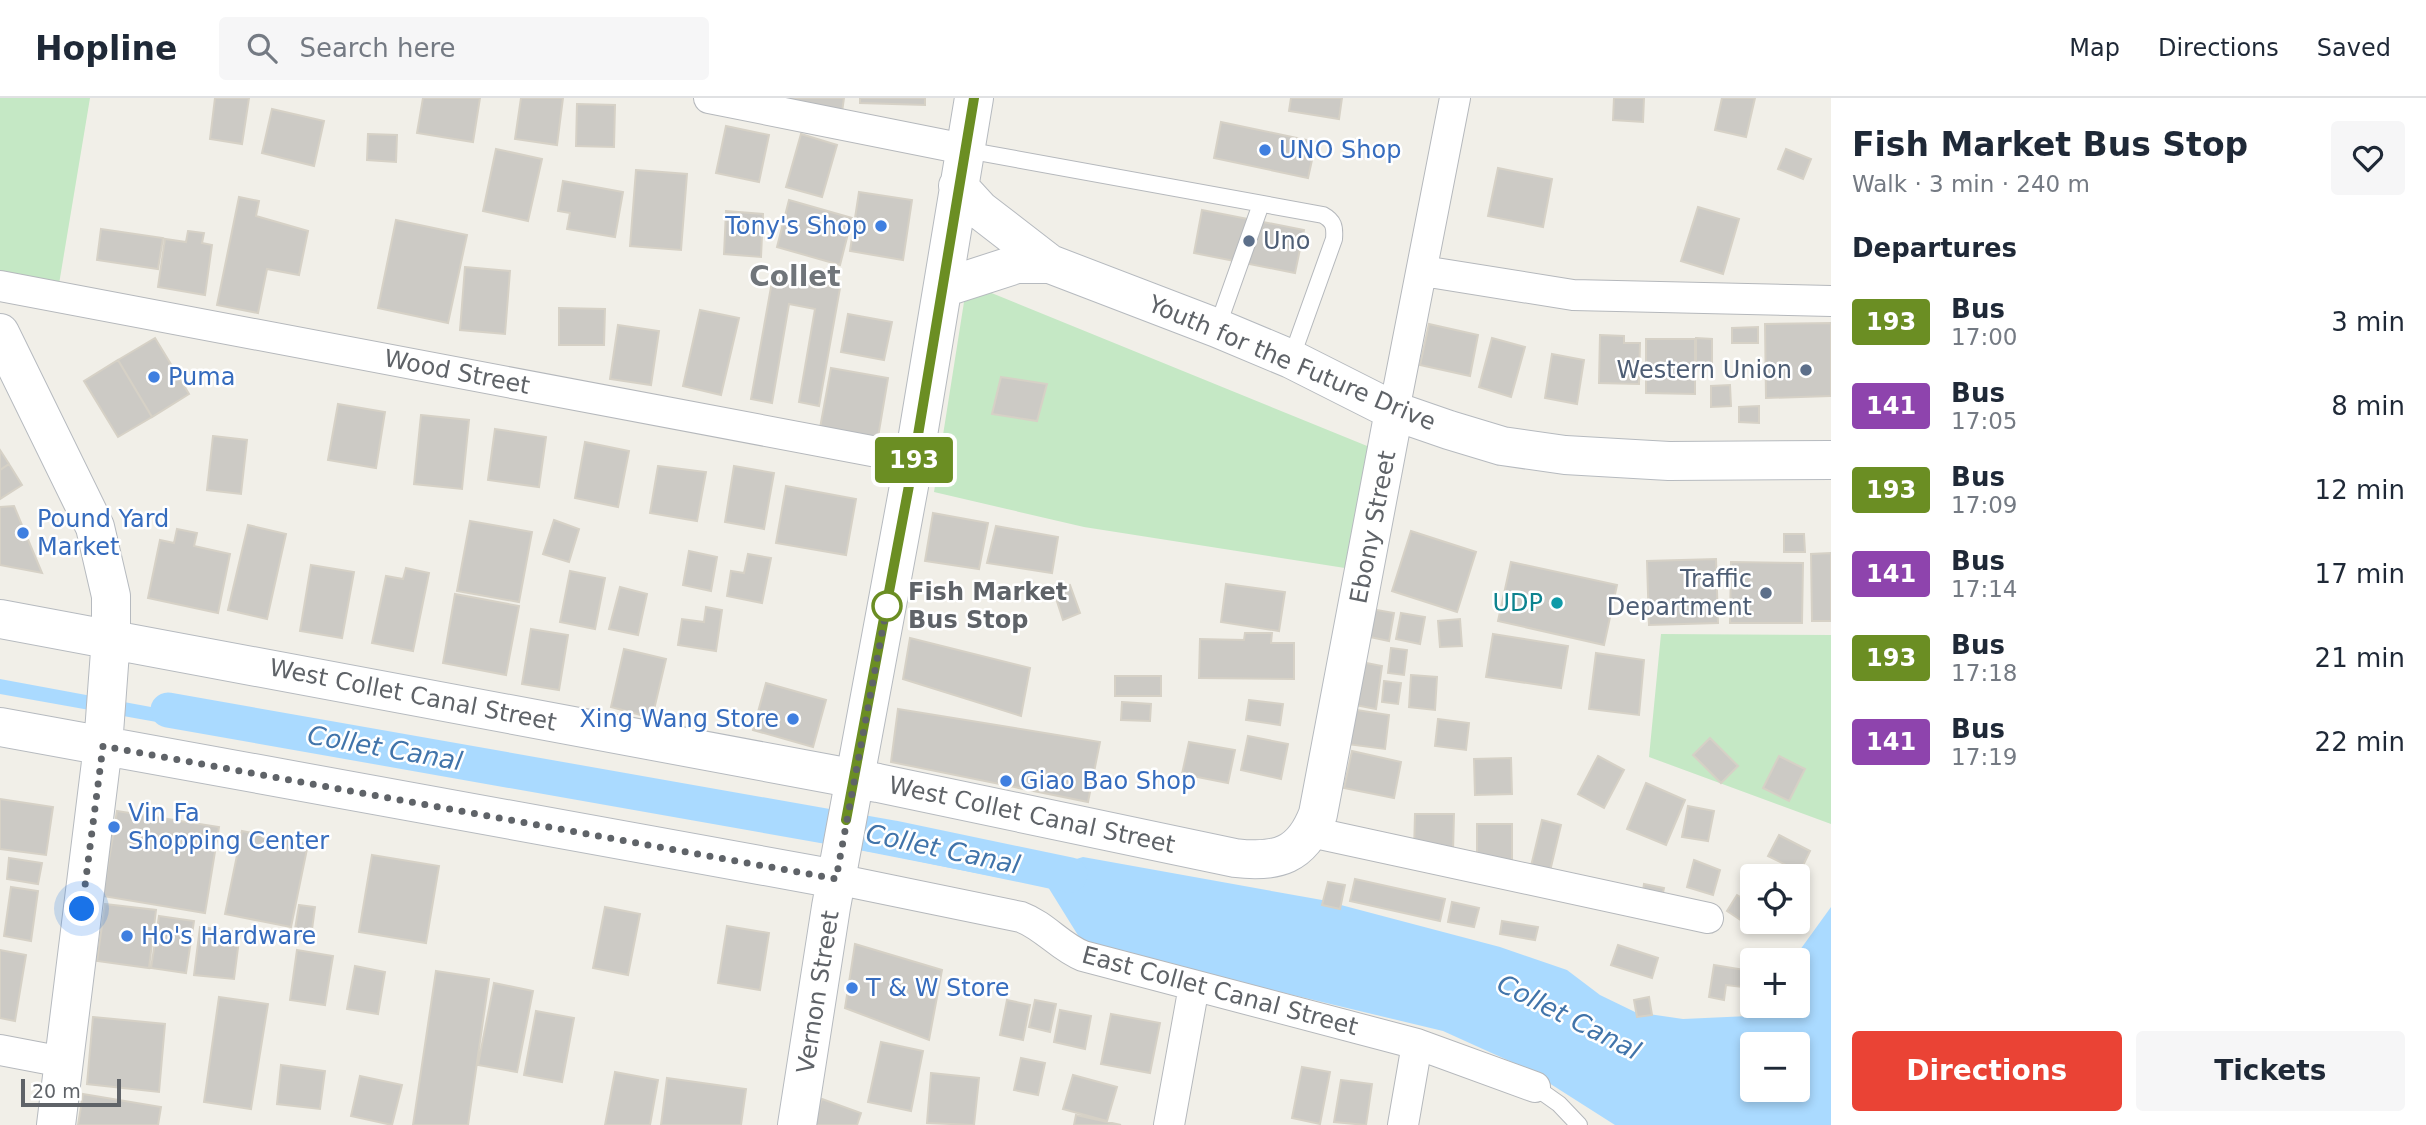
<!DOCTYPE html>
<html lang="en">
<head>
<meta charset="utf-8">
<style>
	body { margin:0; font-family:"DejaVu Sans",sans-serif; background:#f6f6f7; color:#1f2937; height:100vh; display:flex; flex-direction:column; font-size:26px; white-space:nowrap }
	* { box-sizing:border-box; margin:0 }
	p { font-size:23px; color:#747a83 }
	.icon { flex:none; width:38px; height:38px; fill:none; stroke:currentColor; stroke-width:2; stroke-linecap:round; stroke-linejoin:round }
	.map { position:relative; flex:1; overflow:hidden }
	.sheet { display:flex; flex-direction:column; background:#fff; width:595px }
	.sheet>* { flex:none }
	.badge { padding:0 14px; border-radius:5px; font-size:24px; line-height:46px }
	.tools { position:absolute; left:1740px; top:766px; display:grid; gap:14px }
	.tools a { display:grid; place-items:center; width:70px; height:70px; border-radius:7px; background:#fff; box-shadow:0 4px 10px #0003; font-size:35px }
	.scale { position:absolute; left:21px; bottom:18px; width:100px; box-sizing:border-box; padding-left:7px; border:4px solid #5f6368; border-top:0; font-size:19px; line-height:24px; white-space:nowrap; color:#5f6368; -webkit-text-stroke:5px #fff; paint-order:stroke }
	.you { position:absolute; width:35px; height:35px; margin:-18px; border:5px solid #fff; border-radius:50%; background:#1a73e8; box-shadow:0 0 0 10px #1a73e833 }
	.map>.badge { position:absolute; translate:-50% -50%; box-shadow:0 0 0 4px #fff }
	h2 { padding:0 21px; font-size:26px; line-height:63px }
	.round { display:grid; place-items:center; flex:none; width:74px; height:74px; border-radius:7px; background:#f6f6f7 }
	.summary { display:flex; align-items:center; justify-content:space-between; height:119px; padding:0 21px }
	h1 { font-size:33px; font-weight:700; line-height:52px }
	.button { display:flex; gap:14px; margin-top:auto; padding:14px 21px }
	.button a { flex:1; height:80px; border-radius:7px; background:#ea4335; color:#fff; font-size:28px; font-weight:700; line-height:80px; text-align:center }
	.button a+a { background:#f6f6f7; color:#1f2937 }
	ul { padding:0; list-style:none }
	li { display:flex; align-items:center; gap:21px; height:84px; padding:0 21px }
	li div { flex:1 }
	li b { display:block; font-size:26px }
	li em { font-style:normal }
	li .badge { min-width:77px; font-weight:700; text-align:center }
	header { display:flex; align-items:center; gap:42px; box-sizing:border-box; height:98px; padding:0 35px; background:#fff; border-bottom:2px solid #e0e1e3 }
	header strong { font-size:33px }
	nav { display:flex; gap:38px; margin-inline-start:auto; font-size:24px }
	.search { width:490px; height:63px; background:#f6f6f7; display:flex; align-items:center; gap:18px; box-sizing:border-box; padding:0 24px; border-radius:7px; color:#747a83; font-size:26px }
	main { display:flex; flex:1; min-height:0 }
	.map>svg:first-child { display:block }
	.green { fill:#c5e8c5 }
	.water { fill:#aadaff; fill-rule:evenodd }
	.lines { fill:none; stroke-linecap:round; stroke-linejoin:round }
	.canal { stroke:#aadaff; stroke-width:35 }
	.building { fill:#cccac5; stroke:#d6d1c6; stroke-width:2 }
	.lane-casing { stroke:#b5b8bc; stroke-width:18 }
	.street-casing { stroke:#b5b8bc; stroke-width:32 }
	.secondary-casing { stroke:#b6babf; stroke-width:40 }
	.lane { stroke:#fff; stroke-width:16 }
	.street { stroke:#fff; stroke-width:30 }
	.secondary { stroke:#fff; stroke-width:38 }
	.line-casing { stroke:#fff; stroke-width:16 }
	.line { stroke:#6b8e23; stroke-width:10 }
	.walk { stroke:#5f6368; stroke-width:7; stroke-dasharray:0 12.6 }
	.shop-dot { fill:#3f7fe0; stroke:#fff; stroke-width:2.5 }
	.service-dot { fill:#5c6f8a; stroke:#fff; stroke-width:2.5 }
	.culture-dot { fill:#0f9aa8; stroke:#fff; stroke-width:2.5 }
	.stop-dot { fill:#fff; stroke:#6b8e23; stroke-width:3.5 }
	.labels { text-anchor:middle; stroke-width:5; stroke-linejoin:round; paint-order:stroke }
	.shop-label { font-size:24px; fill:#366cbe; stroke:#fff; text-anchor:start }
	.service-label { font-size:24px; fill:#4e5e75; stroke:#fff; text-anchor:end }
	.street-label { font-size:24px; fill:#5f6368; stroke:#fff }
	.stop-label { font-size:24px; font-weight:bold; fill:#5f6368; stroke:#fff; text-anchor:start }
	.culture-label { font-size:24px; fill:#0d838f; stroke:#fff; text-anchor:end }
	.water-label { font-size:26px; font-style:italic; fill:#4174aa; stroke:#fff }
	.quarter-label { font-size:28px; font-weight:bold; fill:#70757a; stroke:#fff }
</style>
</head>
<body>
<header>
<strong>Hopline</strong>
<div class="search"><svg class="icon" aria-label="search" viewBox="0 0 24 24"><circle cx="10" cy="10" r="6"/><path d="M15 15l6 6"/></svg>Search here</div>
<nav><a>Map</a><a>Directions</a><a>Saved</a></nav>
</header>
<main>
<div class="map">
<svg width="1831" height="1027" viewBox="0 0 1831 1027">
	<rect width="100%" height="100%" fill="#f1efe8"/>
	<path class="green" d="M0,0H90L59,186L0,176Z
		M967,185L1377,352L1364,473L1084,429L934,394Z
		M1661,536L1831,537V726L1649,659Z"/>
	<path class="water" d="M0,581L809,731L1043,771L1083,759L1322,802L1500,849L1567,872L1600,897L1635,914L1683,921L1749,918L1757,908H1797V863H1792L1831,809V1027H1615L1527,971L1443,933L1084,847L1048,789L690,719L0,596ZM1752,947H1797V992H1752Z"/>
	<g class="lines">
		<path class="canal" d="M168,612L893,740L1070,777"/>
	</g>
	<path class="building" d="M215,0H249L242,46L210,41Z
		M423,0H480L473,44L417,35Z
		M521,0H563L557,47L515,41Z
		M786,0H844L842,14L785,6Z
		M860,0H925V7L860,5Z
		M1291,0H1342L1339,21L1289,13Z
		M1614,0H1644L1643,24L1613,22Z
		M1722,0H1755L1746,39L1715,32Z
		M577,6L615,7L614,49L576,48Z
		M272,11L324,23L314,68L262,55Z
		M1221,24L1316,44L1308,80L1214,60Z
		M726,28L769,37L759,84L716,75Z
		M368,36L397,37L396,64L367,62Z
		M801,36L837,47L822,99L786,89Z
		M496,51L542,61L528,123L483,113Z
		M1786,51L1811,61L1803,81L1778,71Z
		M1498,70L1552,81L1543,129L1488,118Z
		M636,72L687,76L681,152L630,148Z
		M563,83L623,94L615,139L567,131L570,115L558,113Z
		M859,94L912,102L903,162L850,153Z
		M239,99L259,103L256,118L308,133L299,177L267,171L258,215L217,207Z
		M789,102L852,120L840,167L777,149Z
		M1698,109L1739,121L1723,176L1681,163Z
		M1202,112L1304,132L1295,175L1194,155Z
		M726,113L763,116L761,159L724,156Z
		M396,122L467,137L448,225L378,210Z
		M101,131L163,140L158,171L97,162Z
		M188,133L204,135L202,145L212,147L205,197L158,189L165,141L186,144Z
		M465,169L510,173L505,236L460,232Z
		M773,178L840,190L819,308L799,304L815,211L789,206L772,305L751,301Z
		M559,210L605,211L604,247H559Z
		M700,212L739,220L721,297L683,288Z
		M848,216L892,224L884,262L841,254Z
		M1831,225V298L1766,300L1765,226Z
		M1429,226L1478,237L1470,278L1420,267Z
		M618,227L659,233L651,287L610,281Z
		M1758,229V245H1732V230Z
		M1600,237L1624,238V245H1640L1639,286L1599,285Z
		M155,240L189,296L152,319L118,262Z
		M1492,240L1525,249L1511,299L1479,289Z
		M1696,240L1712,241V265H1696Z
		M1646,241H1695V296L1646,295Z
		M1552,256L1584,262L1577,306L1545,300Z
		M118,262L152,319L118,339L84,283Z
		M831,270L888,280L876,351L818,341Z
		M1001,279L1047,286L1037,323L992,316Z
		M1730,287L1731,308L1711,309V288Z
		M338,306L385,314L376,370L328,362Z
		M1759,308V325L1739,324V309Z
		M421,317L469,322L462,391L414,386Z
		M495,331L546,339L539,389L488,382Z
		M213,338L247,342L241,396L207,392Z
		M585,344L629,353L618,409L575,400Z
		M0,352L9,366L0,372Z
		M9,366L22,387L0,401V372Z
		M658,368L706,374L697,423L650,415Z
		M734,368L774,375L764,431L725,424Z
		M786,388L856,401L846,457L776,445Z
		M14,408L42,475L0,467V409Z
		M933,415L988,425L979,471L925,463Z
		M554,422L579,431L569,464L543,456Z
		M470,423L532,434L519,504L457,493Z
		M248,427L286,436L267,521L228,512Z
		M996,428L1058,439L1052,475L987,465Z
		M177,431L197,435L194,448L230,456L218,515L148,500L160,442L174,445Z
		M1411,433L1476,454L1457,514L1392,493Z
		M1784,436H1804L1805,454H1784Z
		M689,453L717,459L711,493L683,487Z
		M1831,455V523H1812L1811,456Z
		M748,456L771,460L762,505L727,498L731,473L744,475Z
		M1716,461L1718,525L1649,527L1647,463Z
		M1511,464L1617,487L1604,547L1498,523Z
		M1731,464L1803,465L1802,525H1730Z
		M311,467L354,474L342,540L300,533Z
		M406,470L429,475L413,553L372,545L386,478L403,481Z
		M570,473L605,480L595,531L560,524Z
		M1226,486L1285,494L1279,533L1221,524Z
		M1070,487L1080,515L1063,522L1054,494Z
		M620,489L647,496L638,537L609,531Z
		M455,496L519,508L506,577L443,565Z
		M706,509L722,512L716,553L678,547L682,521L704,524Z
		M1371,511L1394,515L1389,543L1365,538Z
		M1401,515L1425,519L1420,546L1396,541Z
		M1460,521L1462,548L1440,549L1438,523Z
		M531,531L568,537L559,592L522,586Z
		M1245,535H1272L1271,545H1294V581L1199,580L1200,541L1244,542Z
		M1493,536L1568,548L1561,590L1486,579Z
		M910,540L1030,570L1021,618L903,581Z
		M1391,550L1407,552L1404,577L1388,575Z
		M624,551L666,561L652,620L611,609Z
		M1596,555L1644,562L1639,617L1589,611Z
		M1356,563L1382,568L1376,611L1350,606Z
		M1411,577L1437,579L1435,612L1409,609Z
		M1115,578H1161V598H1115Z
		M1384,583L1401,585L1398,606L1382,604Z
		M766,585L826,602L813,649L753,632Z
		M1249,602L1283,606L1280,627L1246,622Z
		M1122,604L1151,606L1150,623L1121,622Z
		M1344,610L1389,617L1385,651L1339,645Z
		M898,611L1100,644L1088,704L891,664Z
		M1438,621L1469,625L1466,652L1435,648Z
		M1248,638L1288,646L1281,681L1241,672Z
		M1710,640L1738,668L1721,685L1693,657Z
		M1189,644L1235,652L1228,685L1182,676Z
		M1352,653L1401,664L1394,700L1344,690Z
		M1598,658L1624,672L1604,710L1578,696Z
		M1779,658L1805,671L1789,703L1763,690Z
		M1511,660L1512,696L1475,697L1474,661Z
		M1646,685L1685,702L1666,747L1627,731Z
		M0,701L53,709L46,757L0,751Z
		M1688,708L1714,713L1708,743L1682,739Z
		M117,713L219,729L205,815L103,798Z
		M1415,716H1454L1453,754L1414,753Z
		M1542,722L1561,727L1546,790L1527,785Z
		M1477,726H1512V769L1477,768Z
		M242,733L308,746L291,829L225,816Z
		M1779,737L1810,753L1800,774L1768,758Z
		M372,757L439,768L426,845L359,834Z
		M9,760L42,765L38,786L7,781Z
		M1694,762L1720,772L1713,797L1687,789Z
		M1355,781L1445,801L1440,823L1350,803Z
		M1328,784L1345,787L1340,811L1322,807Z
		M1644,786L1664,790L1660,809L1641,806Z
		M11,789L38,793L31,843L4,838Z
		M1737,797L1752,806V815L1745,825L1727,813Z
		M1452,804L1479,810L1474,829L1448,824Z
		M105,806L156,812L149,870L97,863Z
		M299,807L315,809L311,839L294,837Z
		M605,809L640,816L628,877L593,870Z
		M159,818L194,823L186,875L151,870Z
		M1502,823L1538,829L1535,842L1500,836Z
		M727,828L769,835L760,892L718,885Z
		M200,829L240,834L234,881L194,877Z
		M855,846L942,872L929,942L845,910Z
		M1618,847L1658,860L1652,880L1611,867Z
		M0,852L26,857L15,923L0,920Z
		M297,852L333,858L325,907L290,902Z
		M1714,867L1745,872L1742,889L1726,887L1724,902L1709,899Z
		M355,868L385,874L378,916L347,911Z
		M436,873L489,881L468,1027H413Z
		M494,885L533,893L517,974L478,967Z
		M219,899L268,906L251,1011L204,1004Z
		M1649,899L1652,917L1637,919L1634,902Z
		M1007,902L1030,907L1023,942L1000,937Z
		M1035,902L1056,906L1050,934L1029,929Z
		M1060,912L1091,918L1085,951L1054,944Z
		M536,913L574,920L562,984L524,977Z
		M1111,916L1160,925L1150,975L1101,966Z
		M93,919L165,926L159,994L87,986Z
		M881,944L923,953L911,1013L868,1004Z
		M1021,960L1045,965L1038,997L1014,992Z
		M281,967L325,973L320,1011L277,1006Z
		M1302,969L1330,974L1320,1026L1292,1020Z
		M615,974L658,982L650,1027H605Z
		M931,975L979,980L974,1027L927,1025Z
		M1073,977L1117,989L1107,1023L1063,1011Z
		M360,978L402,987L392,1027L351,1018Z
		M667,980L746,991L741,1027H661Z
		M1341,982L1372,986L1366,1027L1334,1024Z
		M83,996L161,1009L158,1027H78Z
		M822,1001L861,1015L857,1027H812Z
		M1076,1017L1121,1027H1074Z"/>
	<g class="lines">
		<g class="lane-casing">
			<path id="lane" d="M966,52L1323,117C1334,123 1335,129 1334,141L1291,261
				M1217,230L1261,106
				M1535,989L1559,1006L1579,1027"/>
		</g>
		<g class="street-casing">
			<path id="street" d="M709,0L964,51
				M1423,173L1573,197L1831,203
				M0,188L914,361
				M1394,313L1455,0
				M1311,734L1708,820
				M836,781L1021,819C1045,828 1060,849 1083,858L1417,946L1535,989
				M0,952L63,964
				M1169,1027L1194,888
				M1403,1027L1417,946"/>
		</g>
		<g class="secondary-casing">
			<path id="secondary" d="M958,88L980,112L1050,166L1217,230L1291,261L1394,313L1449,332L1502,348L1565,357L1669,363L1831,362
				M943,190L1017,166H1050
				M0,235L95,429L111,498V540L103,648L56,1027
				M0,521L878,685L1235,760C1277,765 1302,758 1318,716L1394,313
				M0,629L836,781
				M797,1027L831,809L914,361L974,0"/>
		</g>
		<use href="#lane" class="lane"/>
		<use href="#street" class="street"/>
		<use href="#secondary" class="secondary"/>
	</g>
	<g class="lines">
		<g class="line-casing">
			<path id="line" d="M846,722L914,361L974,0"/>
		</g>
		<use href="#line" class="line"/>
		<path class="walk" d="M82,811L103,648L836,781L887,508"/>
	</g>
	<g class="shop-dot">
		<circle cx="1265" cy="52" r="7"/>
		<circle cx="881" cy="128" r="7"/>
		<circle cx="154" cy="279" r="7"/>
		<circle cx="23" cy="435" r="7"/>
		<circle cx="793" cy="621" r="7"/>
		<circle cx="1006" cy="683" r="7"/>
		<circle cx="114" cy="729" r="7"/>
		<circle cx="127" cy="838" r="7"/>
		<circle cx="852" cy="890" r="7"/>
	</g>
	<g class="service-dot">
		<circle cx="1249" cy="143" r="7"/>
		<circle cx="1806" cy="272" r="7"/>
		<circle cx="1766" cy="495" r="7"/>
	</g>
	<circle class="culture-dot" cx="1557" cy="505" r="7"/>
	<circle class="stop-dot" cx="887" cy="508" r="14"/>
	<g class="labels">
		<g class="shop-label">
			<text x="1279" y="60">UNO Shop</text>
			<text x="867" y="136" text-anchor="end">Tony's Shop</text>
			<text x="168" y="287">Puma</text>
			<text x="37" y="429">Pound Yard<tspan x="37" dy="28">Market</tspan></text>
			<text x="779" y="629" text-anchor="end">Xing Wang Store</text>
			<text x="1020" y="691">Giao Bao Shop</text>
			<text x="128" y="723">Vin Fa<tspan x="128" dy="28">Shopping Center</tspan></text>
			<text x="141" y="846">Ho's Hardware</text>
			<text x="866" y="898">T &amp; W Store</text>
		</g>
		<g class="service-label">
			<text x="1263" y="151" text-anchor="start">Uno</text>
			<text x="1792" y="280">Western Union</text>
			<text x="1752" y="489">Traffic<tspan x="1752" dy="28">Department</tspan></text>
		</g>
		<g class="street-label">
			<text transform="translate(1292 265) rotate(23)" y="8">Youth for the Future Drive</text>
			<text transform="translate(457 274) rotate(11)" y="8">Wood Street</text>
			<text transform="translate(1373 429) rotate(-79)" y="8">Ebony Street</text>
			<text transform="translate(413 597) rotate(11)" y="8">West Collet Canal Street</text>
			<text transform="translate(1032 717) rotate(12)" y="8">West Collet Canal Street</text>
			<text transform="translate(1220 893) rotate(15)" y="8">East Collet Canal Street</text>
			<text transform="translate(818 894) rotate(-81)" y="8">Vernon Street</text>
		</g>
		<g class="stop-label">
			<text x="908" y="502">Fish Market<tspan x="908" dy="28">Bus Stop</tspan></text>
		</g>
		<g class="culture-label">
			<text x="1543" y="513">UDP</text>
		</g>
		<g class="water-label">
			<text transform="translate(385 650) rotate(10)" y="9">Collet Canal</text>
			<text transform="translate(943 751) rotate(12)" y="9">Collet Canal</text>
			<text transform="translate(1569 919) rotate(27)" y="9">Collet Canal</text>
		</g>
		<g class="quarter-label">
			<text x="795" y="188">Collet</text>
		</g>
	</g>
</svg>
<div class="tools">
<a><svg class="icon" aria-label="locate" viewBox="0 0 24 24"><circle cx="12" cy="12" r="6"/><path d="M12 2v4M12 18v4M2 12h4M18 12h4"/></svg></a>
<a>+</a>
<a>−</a>
</div>
<div class="scale">20 m</div>
<div class="you" style="left:82px;top:811px"></div>
<b class="badge" style="left:914px;top:362px;background:#6b8e23;color:#fff">193</b>
</div>
<section class="sheet">
<div class="summary"><div><h1>Fish Market Bus Stop</h1><p>Walk · 3 min · 240 m</p></div><a class="round"><svg class="icon" aria-label="heart" viewBox="0 0 24 24"><path d="M12 20l-8-8c-3-5 5-10 8-4 3-6 11-1 8 4z"/></svg></a></div>
<h2>Departures</h2>
<ul>
<li><span class="badge" style="background:#6b8e23;color:#fff">193</span><div><b>Bus</b><p>17:00</p></div><em>3 min</em></li>
<li><span class="badge" style="background:#8e44ad;color:#fff">141</span><div><b>Bus</b><p>17:05</p></div><em>8 min</em></li>
<li><span class="badge" style="background:#6b8e23;color:#fff">193</span><div><b>Bus</b><p>17:09</p></div><em>12 min</em></li>
<li><span class="badge" style="background:#8e44ad;color:#fff">141</span><div><b>Bus</b><p>17:14</p></div><em>17 min</em></li>
<li><span class="badge" style="background:#6b8e23;color:#fff">193</span><div><b>Bus</b><p>17:18</p></div><em>21 min</em></li>
<li><span class="badge" style="background:#8e44ad;color:#fff">141</span><div><b>Bus</b><p>17:19</p></div><em>22 min</em></li>
</ul>
<div class="button"><a>Directions</a><a>Tickets</a></div>
</section>
</main>
</body>
</html>
